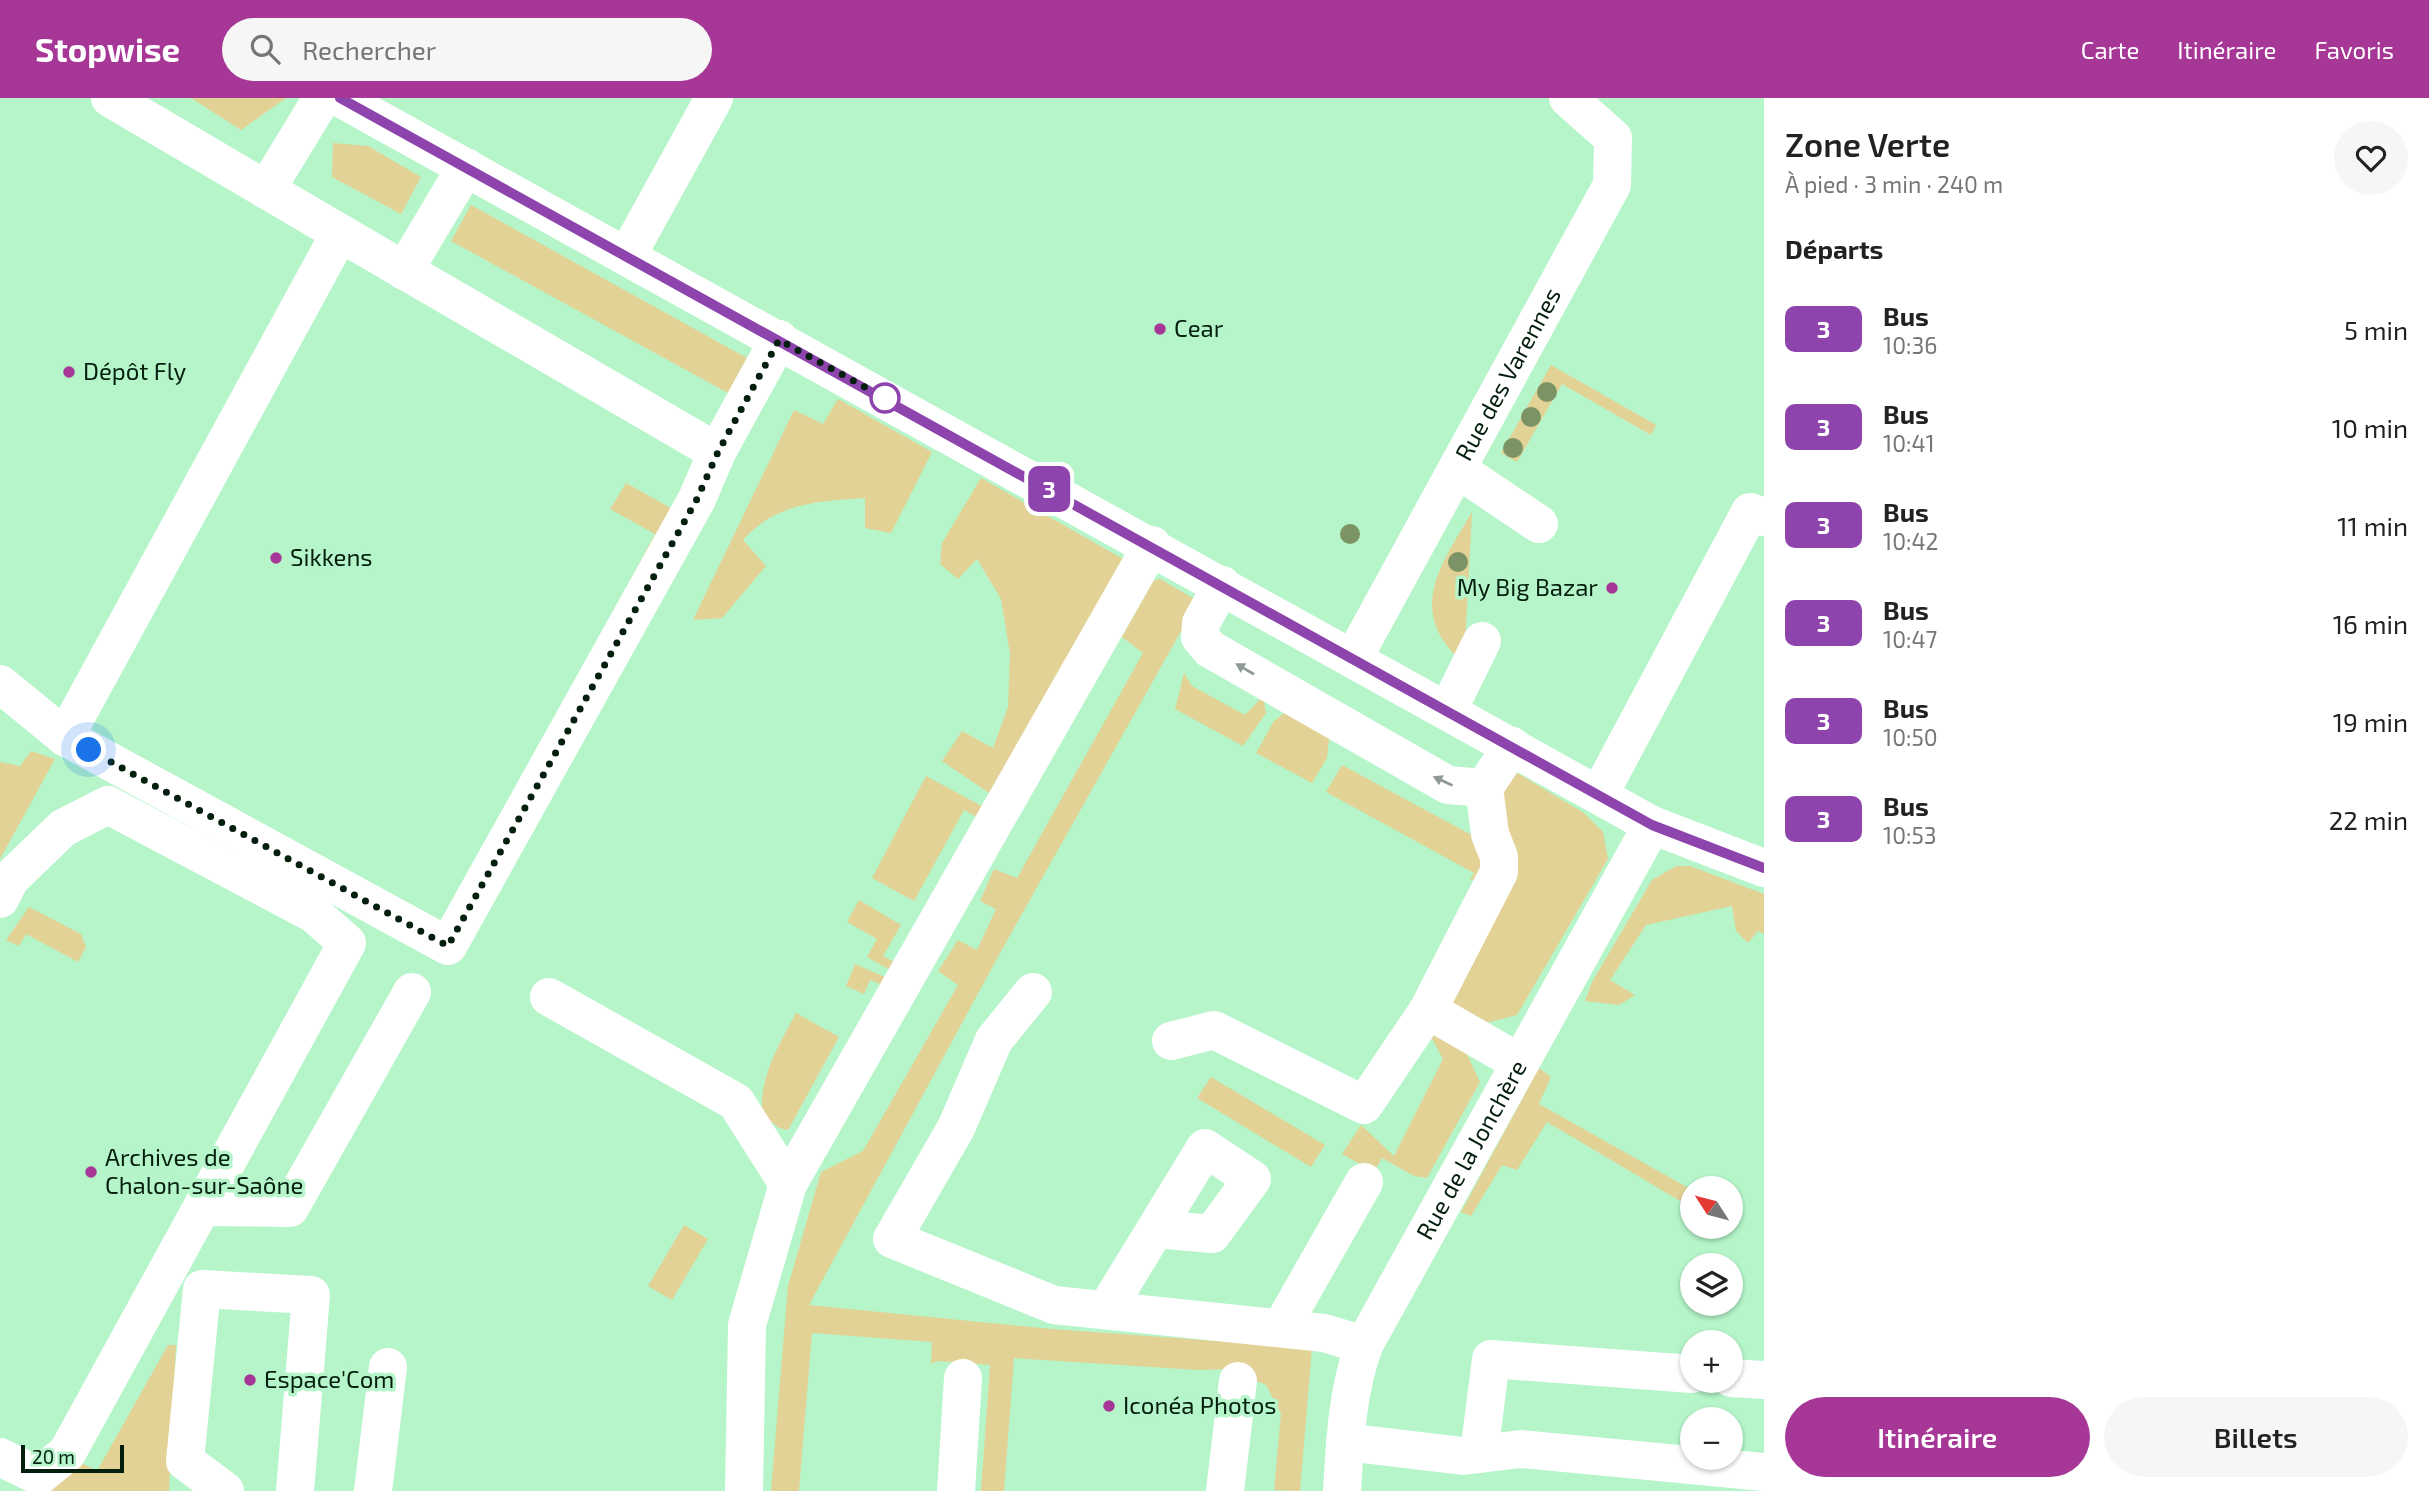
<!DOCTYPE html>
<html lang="fr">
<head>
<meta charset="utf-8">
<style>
	body { margin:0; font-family:"Exo 2",sans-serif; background:#f6f6f6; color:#222; height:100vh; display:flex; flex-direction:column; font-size:26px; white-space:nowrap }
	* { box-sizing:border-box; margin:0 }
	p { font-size:23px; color:#767676 }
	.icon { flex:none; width:38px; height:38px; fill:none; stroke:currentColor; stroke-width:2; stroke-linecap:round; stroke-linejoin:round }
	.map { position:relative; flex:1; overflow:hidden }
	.details { display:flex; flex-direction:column; background:#fff; width:665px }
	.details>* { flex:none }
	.badge { padding:0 14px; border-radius:10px; font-size:24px; line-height:46px }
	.needle { width:46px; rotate:306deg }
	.tools { position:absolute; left:1680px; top:1078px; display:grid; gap:14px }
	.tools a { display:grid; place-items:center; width:63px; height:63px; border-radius:50%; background:#fff; box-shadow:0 2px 5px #0004; font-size:35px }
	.scale { position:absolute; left:21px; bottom:18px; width:103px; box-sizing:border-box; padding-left:7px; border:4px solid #051f0f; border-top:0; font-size:19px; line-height:24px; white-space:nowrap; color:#051f0f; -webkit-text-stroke:5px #b5f5c9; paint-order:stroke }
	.you { position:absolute; width:35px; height:35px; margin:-18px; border:5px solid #fff; border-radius:50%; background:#1a73e8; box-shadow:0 0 0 10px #1a73e833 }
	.map>.badge { position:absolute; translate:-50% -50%; box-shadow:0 0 0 4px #fff }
	h2 { padding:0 21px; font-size:26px; line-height:63px }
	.round { display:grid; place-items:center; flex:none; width:74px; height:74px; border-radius:37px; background:#f6f6f6 }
	.summary { display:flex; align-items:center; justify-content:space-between; height:119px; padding:0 21px }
	h1 { font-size:33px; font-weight:600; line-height:52px }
	.action { display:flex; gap:14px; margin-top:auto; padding:14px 21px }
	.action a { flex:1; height:80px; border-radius:42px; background:#a63796; color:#fff; font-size:28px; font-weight:600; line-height:80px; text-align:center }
	.action a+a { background:#f6f6f6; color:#222 }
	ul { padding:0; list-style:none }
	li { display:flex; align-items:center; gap:21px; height:98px; padding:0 21px }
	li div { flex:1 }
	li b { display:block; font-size:26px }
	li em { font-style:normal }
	li .badge { min-width:77px; font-weight:700; text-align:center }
	header { display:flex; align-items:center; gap:42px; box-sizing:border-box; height:98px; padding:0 35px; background:#a63796; color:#fff }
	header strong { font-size:33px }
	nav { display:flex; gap:38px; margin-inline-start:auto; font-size:24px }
	.search { width:490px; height:63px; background:#f6f6f6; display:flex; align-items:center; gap:18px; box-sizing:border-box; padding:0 24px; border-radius:38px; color:#767676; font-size:26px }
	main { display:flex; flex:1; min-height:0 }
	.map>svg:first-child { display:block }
	.green { fill:#e3d295 }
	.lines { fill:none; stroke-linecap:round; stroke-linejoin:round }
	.minor { stroke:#fff; stroke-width:38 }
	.tree { fill:#7c9365 }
	.oneway { fill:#8e9a93 }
	.line-casing { stroke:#fff; stroke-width:16 }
	.line { stroke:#8e44ad; stroke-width:10 }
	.walk { stroke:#051f0f; stroke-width:7; stroke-dasharray:0 12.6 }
	.poi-dot { fill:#a63796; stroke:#b5f5c9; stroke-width:2.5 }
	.stop-dot { fill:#fff; stroke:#8e44ad; stroke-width:3.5 }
	.labels { text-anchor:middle; stroke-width:7; stroke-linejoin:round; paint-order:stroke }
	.poi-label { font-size:24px; fill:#051f0f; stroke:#b5f5c9; text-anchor:start }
	.street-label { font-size:24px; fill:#051f0f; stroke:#b5f5c9 }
</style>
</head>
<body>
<header>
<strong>Stopwise</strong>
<div class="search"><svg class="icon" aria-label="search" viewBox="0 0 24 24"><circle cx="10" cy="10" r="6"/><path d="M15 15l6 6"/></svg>Rechercher</div>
<nav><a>Carte</a><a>Itinéraire</a><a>Favoris</a></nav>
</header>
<main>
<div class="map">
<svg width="1764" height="1393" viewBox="0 0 1764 1393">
	<rect width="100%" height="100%" fill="#b5f5c9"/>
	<path class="green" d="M191,0H286L241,32Z
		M333,45L368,48L421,79L401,116L332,79Z
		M471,107L747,260L728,295L451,143Z
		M1551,267L1656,327L1651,337L1562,286L1517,364L1501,355Z
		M838,301L932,354L891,435L865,430V400C819,403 775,405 743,442L766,468L722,520L693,522L794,312L823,326Z
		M981,380L1123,461L995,699L942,663L962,633L993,650L1008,609L1010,556L1001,501L977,461L958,481L940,466L942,445Z
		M626,385L676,413L589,558L655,436L610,411Z
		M1472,414L1464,565C1405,515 1440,468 1472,414Z
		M1160,481L1198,503L1000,855L809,1207L1052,1231L1312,1250L1300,1393L1274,1392L1281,1316L1266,1287L1228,1271L1198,1272L1014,1260L1004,1393H981L990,1267L938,1263L931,1266L932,1244L812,1235L799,1393H771L788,1188L821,1074L863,1053L958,887L938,873L958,842L977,852L996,811L980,803L994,771L1017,780L1143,555L1122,539L1153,483Z
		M1184,575L1192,588L1245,617L1263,598L1266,615L1243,648L1175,611Z
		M1288,612L1330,632L1327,660L1312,685L1256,655L1274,623Z
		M31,653L55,661L0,761V664L20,668Z
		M1342,667L1479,741L1489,780L1470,782L1474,775L1326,694Z
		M1514,673L1584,715L1603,734L1608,761L1517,917L1478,927L1443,901L1510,774L1496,699Z
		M926,678L989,712L984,723L964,712L914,803L872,780Z
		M1676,768H1690L1764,796V836L1758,833L1748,845L1736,833L1732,808L1646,827L1610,882L1635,897L1619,907L1585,903L1592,884L1652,782Z
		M859,802L901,827L883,858L903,869L899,877L867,859L877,841L847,824Z
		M29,809L81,836L86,849L78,864L26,836L19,848L6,842Z
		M855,866L896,884L893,891L870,882L864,896L846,888Z
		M796,915L839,939L788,1032L779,1030L762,1016C760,977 778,949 796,915Z
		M1429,935L1466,954L1480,984L1427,1080L1414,1078L1382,1060L1374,1074L1342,1056L1361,1027L1394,1058L1443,961Z
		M1539,970L1551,979L1539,1006L1692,1092V1110L1547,1024L1517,1072L1502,1067L1471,1118L1461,1114Z
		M1211,979L1325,1047L1311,1069L1197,1000Z
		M684,1127L708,1141L672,1202L648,1188Z
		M168,1247H176L169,1393H42L78,1363L97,1373Z"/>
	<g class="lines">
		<g class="minor">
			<path d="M110,0L340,135L65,639L448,848L697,401L717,354L779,241"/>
			<path d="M340,0L1652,727L1764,770"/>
			<path d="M266,92L322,0"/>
			<path d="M340,135L717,354"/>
			<path d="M627,158L714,0"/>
			<path d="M404,173L466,69"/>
			<path d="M1457,371L1539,426"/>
			<path d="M1222,487L1201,525L1200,539L1210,551L1448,687L1484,690L1512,648"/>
			<path id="s1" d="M1354,559L1612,87L1613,40L1568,0"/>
			<path d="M0,586L65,639"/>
			<path d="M1448,612L1482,543"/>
			<path d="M1599,697L1750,414L1764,419"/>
			<path d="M0,801L10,781L63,730L108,707L314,816L347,845L67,1355L39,1378L0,1359"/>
			<path d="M1033,894L994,942L956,1030L892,1141L1054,1207L1324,1235L1364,1247"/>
			<path d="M549,899L736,1004L788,1086"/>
			<path d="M1428,912L1499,774V759L1490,736L1484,690"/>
			<path d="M1171,943L1214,932L1364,1007L1428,912L1520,965"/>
			<path d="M202,1109L290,1110L412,894"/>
			<path d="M1106,1212L1205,1050L1252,1081L1212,1136L1156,1131"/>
			<path d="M1281,1230L1364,1084"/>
			<path d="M1731,1280L1764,1282"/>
			<path d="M1345,1344L1463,1358L1521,1351L1764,1374"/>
			<path d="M1479,1356L1491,1261L1692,1276"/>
			<path d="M225,1393L185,1363L202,1191L311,1197L295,1393"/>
			<path d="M373,1393L388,1269"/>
			<path d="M744,1393L747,1227L788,1086L1152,447"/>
			<path d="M956,1393L963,1280"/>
			<path d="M1225,1393L1238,1283"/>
			<path id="s2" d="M1342,1393C1345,1343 1347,1294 1364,1247L1652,727"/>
		</g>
	</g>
	<g class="tree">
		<circle cx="1547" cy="294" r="10"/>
		<circle cx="1531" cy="319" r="10"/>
		<circle cx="1513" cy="350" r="10"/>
		<circle cx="1350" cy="436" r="10"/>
		<circle cx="1458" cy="464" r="10"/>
	</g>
	<defs><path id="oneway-solid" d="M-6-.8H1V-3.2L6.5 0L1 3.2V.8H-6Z" transform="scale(1.75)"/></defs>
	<g class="oneway">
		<use href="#oneway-solid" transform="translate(1245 571) rotate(-150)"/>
		<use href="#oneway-solid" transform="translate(1443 683) rotate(-155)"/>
	</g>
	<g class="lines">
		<g class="line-casing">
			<path id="line" d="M340,0L1652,727L1764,770"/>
		</g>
		<use href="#line" class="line"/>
		<path class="walk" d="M89,652L448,848L697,401L718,354L779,242L885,300"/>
	</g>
	<g class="poi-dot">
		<circle cx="1160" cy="231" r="7"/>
		<circle cx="69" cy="274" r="7"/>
		<circle cx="276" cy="460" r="7"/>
		<circle cx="1612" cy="490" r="7"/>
		<circle cx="91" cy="1074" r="7"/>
		<circle cx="250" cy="1282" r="7"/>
		<circle cx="1109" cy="1308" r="7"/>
	</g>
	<circle class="stop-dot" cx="885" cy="300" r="14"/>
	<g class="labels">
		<g class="poi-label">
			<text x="1174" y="239">Cear</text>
			<text x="83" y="282">Dépôt Fly</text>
			<text x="290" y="468">Sikkens</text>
			<text x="1598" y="498" text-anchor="end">My Big Bazar</text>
			<text x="105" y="1068">Archives de<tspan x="105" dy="28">Chalon-sur-Saône</tspan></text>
			<text x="264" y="1290">Espace'Com</text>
			<text x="1123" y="1316">Iconéa Photos</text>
		</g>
		<g class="street-label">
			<text dy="8" stroke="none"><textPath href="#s1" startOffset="322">Rue des Varennes</textPath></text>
			<text dy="8" stroke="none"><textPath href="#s2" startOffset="371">Rue de la Jonchère</textPath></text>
		</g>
	</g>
</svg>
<div class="tools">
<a><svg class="needle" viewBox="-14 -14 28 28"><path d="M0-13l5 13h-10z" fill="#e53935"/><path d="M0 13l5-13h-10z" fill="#767676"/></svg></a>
<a><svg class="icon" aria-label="layers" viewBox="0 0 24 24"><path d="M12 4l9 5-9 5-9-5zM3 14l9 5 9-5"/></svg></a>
<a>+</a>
<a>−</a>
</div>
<div class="scale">20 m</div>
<div class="you" style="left:89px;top:652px"></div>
<b class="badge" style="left:1049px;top:391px;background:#8e44ad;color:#fff">3</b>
</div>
<section class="details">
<div class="summary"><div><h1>Zone Verte</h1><p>À pied · 3 min · 240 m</p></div><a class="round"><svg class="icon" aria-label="heart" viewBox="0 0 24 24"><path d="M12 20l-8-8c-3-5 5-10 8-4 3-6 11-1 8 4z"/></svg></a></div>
<h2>Départs</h2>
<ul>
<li><span class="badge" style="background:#8e44ad;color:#fff">3</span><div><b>Bus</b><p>10:36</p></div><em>5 min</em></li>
<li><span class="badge" style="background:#8e44ad;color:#fff">3</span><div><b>Bus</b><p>10:41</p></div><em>10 min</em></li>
<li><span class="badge" style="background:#8e44ad;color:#fff">3</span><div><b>Bus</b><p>10:42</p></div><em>11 min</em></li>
<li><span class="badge" style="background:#8e44ad;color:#fff">3</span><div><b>Bus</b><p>10:47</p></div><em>16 min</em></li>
<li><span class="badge" style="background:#8e44ad;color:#fff">3</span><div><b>Bus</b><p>10:50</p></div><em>19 min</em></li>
<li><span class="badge" style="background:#8e44ad;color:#fff">3</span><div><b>Bus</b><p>10:53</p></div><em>22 min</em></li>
</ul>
<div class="action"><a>Itinéraire</a><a>Billets</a></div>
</section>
</main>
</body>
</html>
